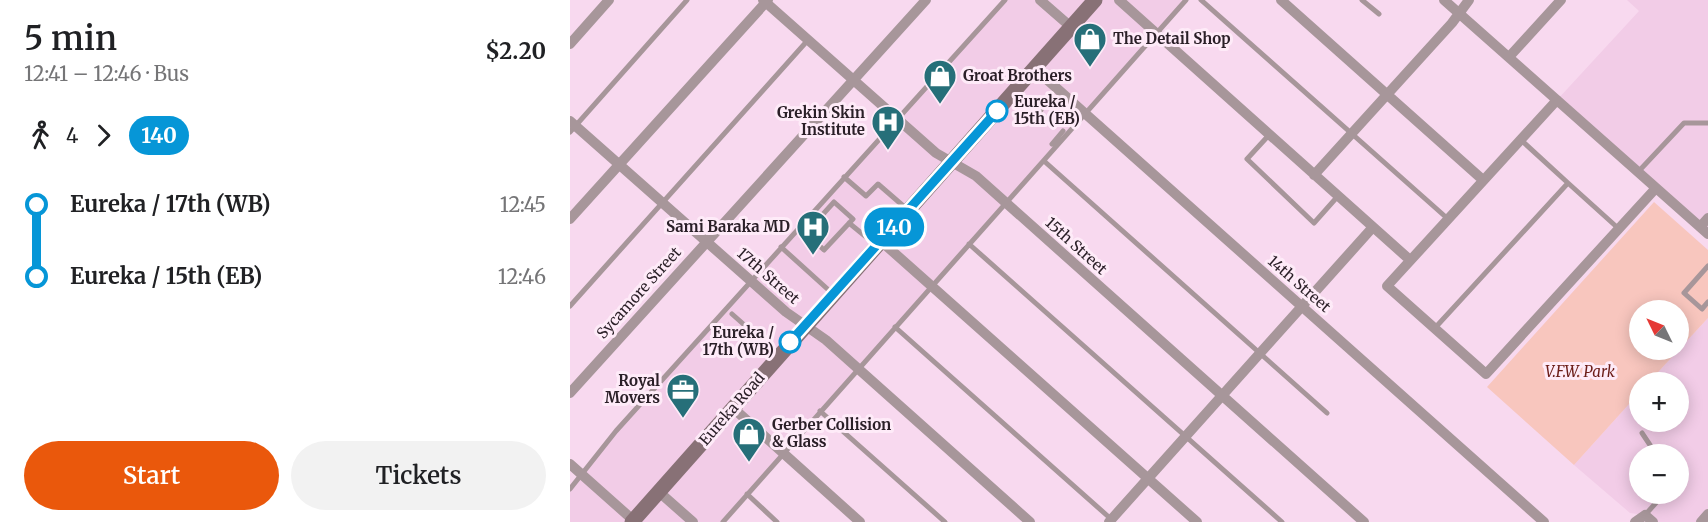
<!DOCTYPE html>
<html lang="en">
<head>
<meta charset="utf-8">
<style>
	body { margin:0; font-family:Merriweather,serif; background:#f2f2f2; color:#202124; height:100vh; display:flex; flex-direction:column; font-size:22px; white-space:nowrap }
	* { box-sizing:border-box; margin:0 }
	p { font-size:20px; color:#757577 }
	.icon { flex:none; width:33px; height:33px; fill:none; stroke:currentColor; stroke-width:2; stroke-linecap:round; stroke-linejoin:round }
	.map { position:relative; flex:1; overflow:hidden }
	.details { display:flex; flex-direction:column; background:#fff; width:570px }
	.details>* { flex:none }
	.badge { padding:0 12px; border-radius:20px; font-size:21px; line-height:39px }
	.needle { width:39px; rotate:313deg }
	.controls { position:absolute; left:1059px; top:300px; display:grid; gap:12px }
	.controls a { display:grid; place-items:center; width:60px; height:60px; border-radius:50%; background:#fff; box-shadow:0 3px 15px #0003; font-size:30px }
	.map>.badge { position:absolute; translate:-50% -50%; box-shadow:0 0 0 3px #fff }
	.legs { display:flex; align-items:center; gap:9px; height:66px; padding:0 24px; font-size:20px }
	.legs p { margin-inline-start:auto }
	.summary { display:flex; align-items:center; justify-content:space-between; height:102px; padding:0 24px }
	h1 { font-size:33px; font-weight:600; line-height:45px }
	.action { display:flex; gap:12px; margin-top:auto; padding:12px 24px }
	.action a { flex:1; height:69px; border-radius:36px; background:#ea580c; color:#fff; font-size:24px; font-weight:600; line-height:69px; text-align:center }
	.action a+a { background:#f2f2f2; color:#202124 }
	ul { padding:0 24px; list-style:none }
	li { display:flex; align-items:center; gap:21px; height:72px; font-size:22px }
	li i { display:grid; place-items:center; width:9px; height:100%; margin:0 8px; background:currentColor }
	li i::after { content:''; width:15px; height:15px; margin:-8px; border:4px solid; border-radius:50%; background:#fff }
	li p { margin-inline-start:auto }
	li:first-child i { background:linear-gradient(#0000 50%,currentColor 0) }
	li:last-child i { background:linear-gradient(currentColor 50%,#0000 0) }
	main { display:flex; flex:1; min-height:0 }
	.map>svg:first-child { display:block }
	.built { fill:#f2cce7; fill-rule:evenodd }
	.green { fill:#f8c6be; fill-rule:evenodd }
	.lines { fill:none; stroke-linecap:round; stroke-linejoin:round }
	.lane { stroke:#a7969a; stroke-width:5 }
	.street { stroke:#a7969a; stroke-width:10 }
	.secondary { stroke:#887176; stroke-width:15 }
	.line-1-casing { stroke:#fff; stroke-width:14 }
	.line-1 { stroke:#0696d7; stroke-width:9 }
	.stop-1-dot { fill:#fff; stroke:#0696d7; stroke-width:3 }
	.labels { text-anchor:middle; stroke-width:6; stroke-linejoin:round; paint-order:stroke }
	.poi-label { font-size:15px; font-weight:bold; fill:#2a1f27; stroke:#feebf8; text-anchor:start }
	.stop-label { font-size:15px; font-weight:bold; fill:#2a1f27; stroke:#feebf8; text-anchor:start }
	.street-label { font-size:15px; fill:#2a1f27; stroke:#feebf8 }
	.park-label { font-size:15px; font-style:italic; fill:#6d1e19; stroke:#feebf8 }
</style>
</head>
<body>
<main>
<section class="details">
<div class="summary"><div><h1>5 min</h1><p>12:41 – 12:46 · Bus</p></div><b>$2.20</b></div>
<div class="legs"><svg class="icon" aria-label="walk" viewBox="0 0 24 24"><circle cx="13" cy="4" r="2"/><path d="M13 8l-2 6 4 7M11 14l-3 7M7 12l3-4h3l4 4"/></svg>4<svg class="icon" aria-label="forward" viewBox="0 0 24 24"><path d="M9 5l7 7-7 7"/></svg><b class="badge" style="background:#0696d7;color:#fff">140</b></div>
<ul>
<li><i style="color:#0696d7"></i><b>Eureka / 17th (WB)</b><p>12:45</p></li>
<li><i style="color:#0696d7"></i><b>Eureka / 15th (EB)</b><p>12:46</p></li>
</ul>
<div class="action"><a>Start</a><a>Tickets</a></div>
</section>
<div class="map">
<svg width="1138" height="522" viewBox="0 0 1138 522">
	<rect width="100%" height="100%" fill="#f8d9ef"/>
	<path class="built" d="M435,0H616L153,522H0V489L16,466Z
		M1057,0H1138V234L987,100L1069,11Z
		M1138,318V522H1083L1075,515L1060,513L1004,465L1069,393L1070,422H1108V382H1079ZM1070,454H1108V494H1070Z"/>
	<path class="green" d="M1084,202L1138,250V318L1079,382H1070L1069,393L1004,465L917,387ZM1070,310H1108V350H1070Z"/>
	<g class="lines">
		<path class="lane" d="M631,0L878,219
			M792,0L809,14
			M442,96L464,117
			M459,123L471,110
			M0,132L117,0
			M699,135L677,159L744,223L768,196
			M951,140L998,183
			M482,144L493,131
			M474,161L757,413
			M1068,172L1114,123H1138
			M274,177L296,196L308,184L338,210
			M264,202L283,219L254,250L236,233Z
			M279,223L306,245
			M399,244L712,522
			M211,247L263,294
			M1138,266L1114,293L1132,309L1138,302
			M0,306L238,40
			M162,314L207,354
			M325,327L541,519
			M864,329L998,183L1049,229
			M250,411L375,522
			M1072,433L1086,454
			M0,489L46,431L435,0
			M177,494L207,522
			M1075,515L1094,494
			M153,522L616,0"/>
		<path class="street" d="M193,0L366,153L406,176L794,522
			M470,0L501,27
			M549,0L840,260
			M711,0L913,180
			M874,0L1138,234
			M0,44L39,0
			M939,57L991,0
			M464,68L974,522
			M987,100L817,286L916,374L1086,188
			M0,121L216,312L256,340L460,522
			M744,175L882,23L899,0
			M0,219L198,0
			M1130,227L1138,218
			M312,242L627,522
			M0,393L356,0
			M162,407L290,522
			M0,464L63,520
			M89,492L123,522
			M539,522L803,227
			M1065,522L1075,515L1083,522
			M1131,522L1138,514"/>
		<path class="secondary" d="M62,522L525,0"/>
	</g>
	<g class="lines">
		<g class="line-1-casing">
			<path id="line-1" d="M220,342L427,111"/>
		</g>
		<use href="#line-1" class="line-1"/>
	</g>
	<defs>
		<g id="shop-pin" transform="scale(1.725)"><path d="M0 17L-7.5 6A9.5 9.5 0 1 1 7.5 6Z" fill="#266f79" stroke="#feebf8"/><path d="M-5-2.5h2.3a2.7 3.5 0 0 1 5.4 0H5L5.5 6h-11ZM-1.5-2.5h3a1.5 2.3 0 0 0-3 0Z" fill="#fff"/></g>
		<g id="hospital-pin" transform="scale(1.725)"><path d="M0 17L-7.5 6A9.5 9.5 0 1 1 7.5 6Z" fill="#266f79" stroke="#feebf8"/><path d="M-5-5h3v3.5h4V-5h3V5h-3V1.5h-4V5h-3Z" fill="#fff"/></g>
		<g id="office-pin" transform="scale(1.725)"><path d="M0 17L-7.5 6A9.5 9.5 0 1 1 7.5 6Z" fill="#266f79" stroke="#feebf8"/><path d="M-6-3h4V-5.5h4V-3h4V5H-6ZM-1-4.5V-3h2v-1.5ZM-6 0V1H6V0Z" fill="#fff"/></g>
	</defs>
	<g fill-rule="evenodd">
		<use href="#shop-pin" x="520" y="39"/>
		<use href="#shop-pin" x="370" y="76"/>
		<use href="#hospital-pin" x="318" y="122"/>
		<use href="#hospital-pin" x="243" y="227"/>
		<use href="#office-pin" x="113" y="390"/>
		<use href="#shop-pin" x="179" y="434"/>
	</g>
	<g class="stop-1-dot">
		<circle cx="427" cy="111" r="10"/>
		<circle cx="220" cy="342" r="10"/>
	</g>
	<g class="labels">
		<g class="poi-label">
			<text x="543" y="44">The Detail Shop</text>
			<text x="393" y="81">Groat Brothers</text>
			<text x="295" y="118" text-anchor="end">Grekin Skin<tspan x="295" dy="17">Institute</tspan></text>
			<text x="220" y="232" text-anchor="end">Sami Baraka MD</text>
			<text x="90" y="386" text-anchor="end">Royal<tspan x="90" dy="17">Movers</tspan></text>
			<text x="202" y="430">Gerber Collision<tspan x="202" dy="17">&amp; Glass</tspan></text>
		</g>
		<g class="stop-label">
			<text x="444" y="107">Eureka /<tspan x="444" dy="17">15th (EB)</tspan></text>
			<text x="204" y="338" text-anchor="end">Eureka /<tspan x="204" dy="17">17th (WB)</tspan></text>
		</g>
		<g class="street-label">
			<text transform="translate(506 246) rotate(42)" y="5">15th Street</text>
			<text transform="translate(198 276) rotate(41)" y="5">17th Street</text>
			<text transform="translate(729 284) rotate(41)" y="5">14th Street</text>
			<text transform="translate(69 293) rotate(-48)" y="5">Sycamore Street</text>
			<text transform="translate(162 409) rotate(-49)" y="5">Eureka Road</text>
		</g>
		<g class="park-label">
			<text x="1010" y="377">V.F.W. Park</text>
		</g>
	</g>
</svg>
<div class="controls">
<a><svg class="needle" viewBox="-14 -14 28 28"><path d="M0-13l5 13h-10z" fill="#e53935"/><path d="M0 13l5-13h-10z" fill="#757577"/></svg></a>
<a>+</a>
<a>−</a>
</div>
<b class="badge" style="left:324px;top:227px;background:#0696d7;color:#fff">140</b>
</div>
</main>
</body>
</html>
